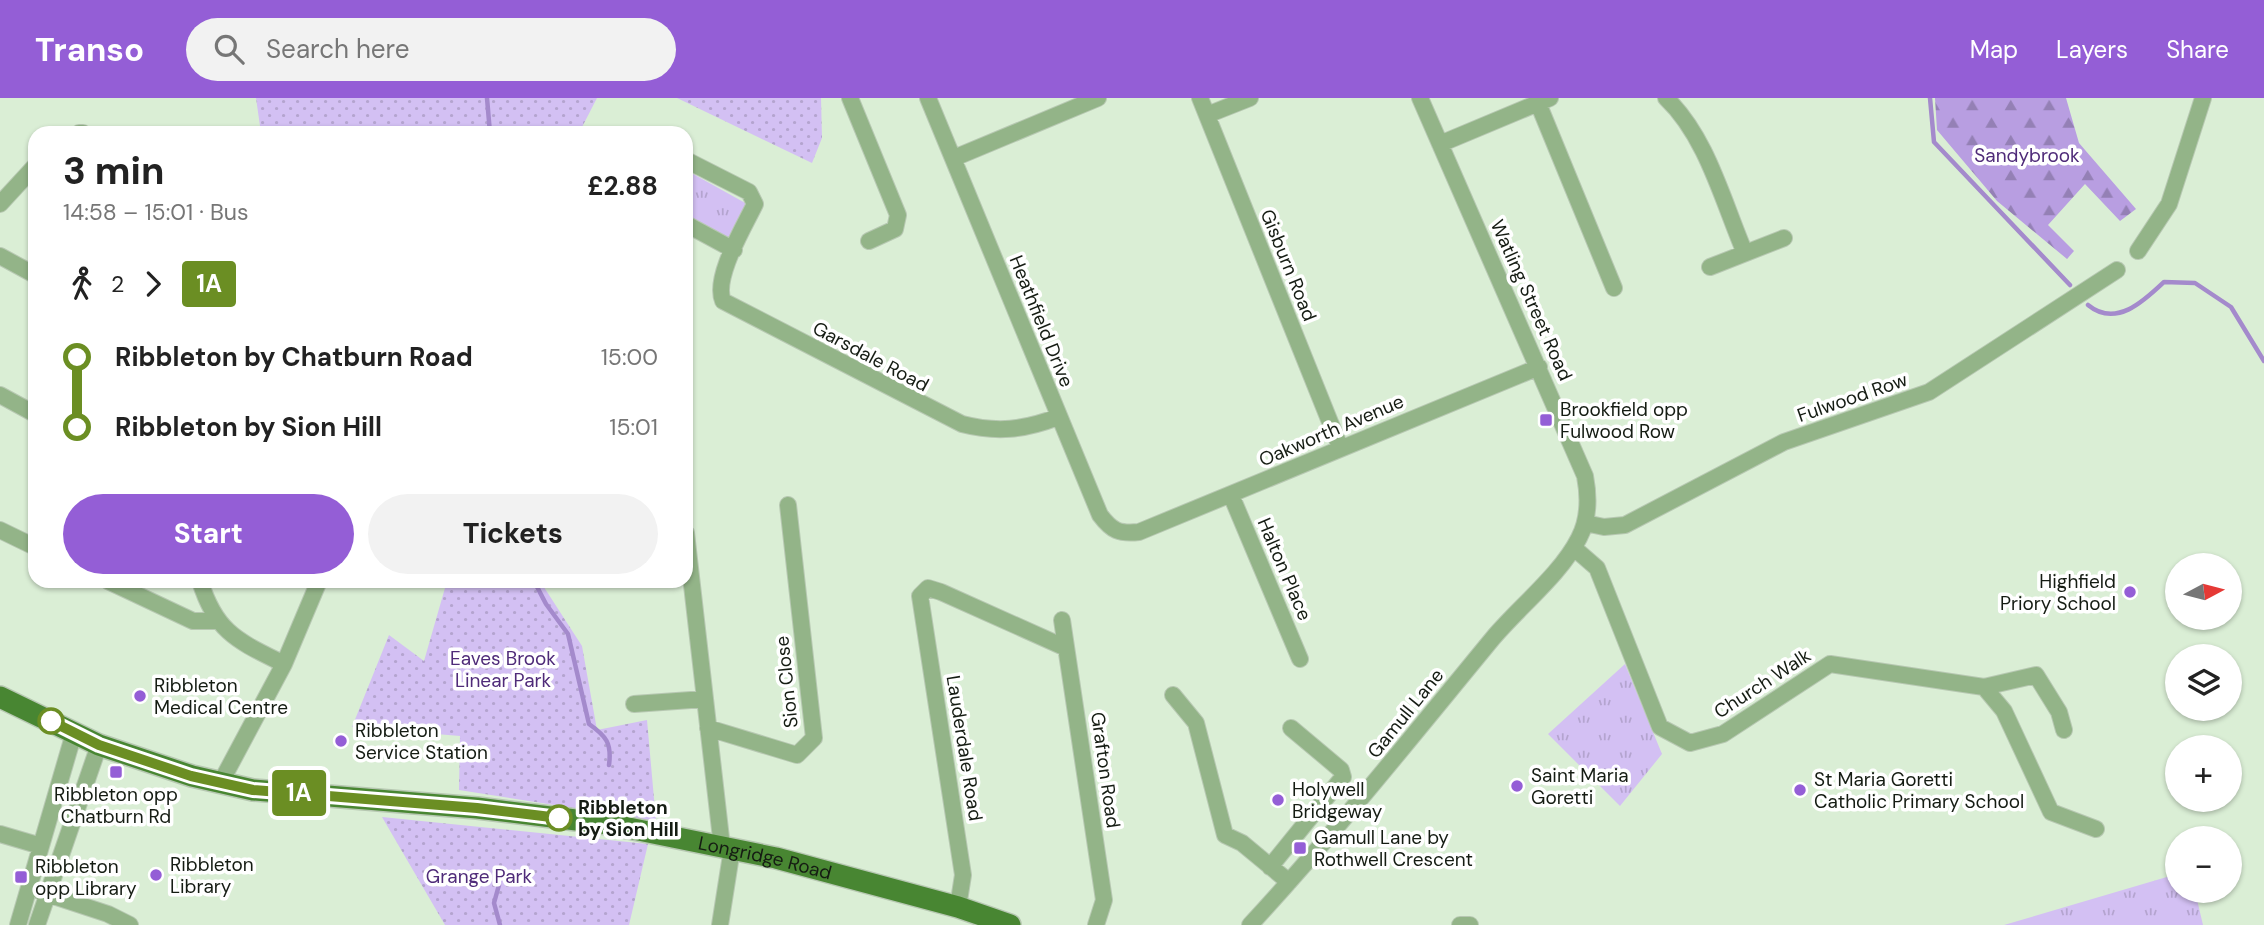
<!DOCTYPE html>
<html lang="en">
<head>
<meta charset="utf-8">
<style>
	body { margin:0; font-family:"DM Sans",sans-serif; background:#f2f2f2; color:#222; height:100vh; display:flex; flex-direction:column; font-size:26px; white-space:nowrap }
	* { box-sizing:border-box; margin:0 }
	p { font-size:23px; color:#767676 }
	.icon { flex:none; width:38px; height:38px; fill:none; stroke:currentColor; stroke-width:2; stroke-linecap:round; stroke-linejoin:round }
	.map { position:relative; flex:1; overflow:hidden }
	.sheet { position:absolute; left:28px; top:28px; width:665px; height:462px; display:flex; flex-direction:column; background:#fff; border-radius:21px; box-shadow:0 2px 5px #0004 }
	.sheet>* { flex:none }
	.badge { padding:0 14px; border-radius:5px; font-size:24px; line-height:46px }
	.needle { width:46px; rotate:83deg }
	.controls { position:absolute; left:2165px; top:455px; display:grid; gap:14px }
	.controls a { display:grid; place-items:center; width:77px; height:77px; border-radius:50%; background:#fff; box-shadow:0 2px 5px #0004; font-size:35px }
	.map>.badge { position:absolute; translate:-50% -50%; box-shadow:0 0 0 4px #fff }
	.legs { display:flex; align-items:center; gap:10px; height:77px; padding:0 35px; font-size:23px }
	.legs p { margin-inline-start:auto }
	.summary { display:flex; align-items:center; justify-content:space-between; height:119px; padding:0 35px }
	h1 { font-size:38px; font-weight:700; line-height:52px }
	.action { display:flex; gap:14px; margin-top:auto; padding:14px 35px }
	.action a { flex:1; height:80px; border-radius:42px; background:#945ed6; color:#fff; font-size:28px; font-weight:700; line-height:80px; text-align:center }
	.action a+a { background:#f2f2f2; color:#222 }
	ul { padding:0 35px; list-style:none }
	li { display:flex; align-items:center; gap:24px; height:70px; font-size:26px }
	li i { display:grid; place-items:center; width:10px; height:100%; margin:0 9px; background:currentColor }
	li i::after { content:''; width:18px; height:18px; margin:-9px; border:5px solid; border-radius:50%; background:#fff }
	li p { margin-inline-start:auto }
	li:first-child i { background:linear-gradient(#0000 50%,currentColor 0) }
	li:last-child i { background:linear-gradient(currentColor 50%,#0000 0) }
	header { display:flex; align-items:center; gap:42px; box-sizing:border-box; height:98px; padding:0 35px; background:#945ed6; color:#fff }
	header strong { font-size:33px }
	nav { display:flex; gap:38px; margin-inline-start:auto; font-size:24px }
	.search { width:490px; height:63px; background:#f2f2f2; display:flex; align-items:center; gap:18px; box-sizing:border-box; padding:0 24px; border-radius:38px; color:#767676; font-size:26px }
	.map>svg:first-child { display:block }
	.grass { fill:url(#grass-tufts) }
	.forest { fill:url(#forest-firs) }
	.park { fill:url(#park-dots) }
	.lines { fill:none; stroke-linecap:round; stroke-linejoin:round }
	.stream { stroke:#a48acc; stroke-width:4.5 }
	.minor-casing { stroke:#b7c8b2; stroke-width:18 }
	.major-casing { stroke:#b7c8b2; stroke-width:24 }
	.minor { stroke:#93b488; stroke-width:16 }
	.major { stroke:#488632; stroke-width:21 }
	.line-1-casing { stroke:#fff; stroke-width:16 }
	.line-1 { stroke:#6b8e23; stroke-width:10 }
	.poi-dot { fill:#945ed6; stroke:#fff; stroke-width:2.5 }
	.stop-1-dot { fill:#fff; stroke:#6b8e23; stroke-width:3.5 }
	.labels { text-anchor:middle; stroke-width:7; stroke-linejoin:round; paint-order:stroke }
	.park-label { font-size:19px; fill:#4f2b79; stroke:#fff }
	.street-label { font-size:19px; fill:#151c13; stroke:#fff }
	.poi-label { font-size:19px; fill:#151c13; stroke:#fff; text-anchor:start }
	.stop-label { font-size:19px; font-weight:bold; fill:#151c13; stroke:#fff; text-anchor:start }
</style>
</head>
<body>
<header>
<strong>Transo</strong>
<div class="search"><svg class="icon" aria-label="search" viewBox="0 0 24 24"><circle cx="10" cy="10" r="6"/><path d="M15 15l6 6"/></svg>Search here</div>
<nav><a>Map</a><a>Layers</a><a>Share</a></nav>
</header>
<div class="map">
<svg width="2264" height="827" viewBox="0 0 2264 827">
	<defs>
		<pattern id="grass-tufts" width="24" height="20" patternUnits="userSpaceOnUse" patternTransform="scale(1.75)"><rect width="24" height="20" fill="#d3c0f3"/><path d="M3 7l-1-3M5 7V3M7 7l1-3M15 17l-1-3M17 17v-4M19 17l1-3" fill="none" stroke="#b4a4cf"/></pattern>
		<pattern id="forest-firs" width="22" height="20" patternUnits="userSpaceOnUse" patternTransform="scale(1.75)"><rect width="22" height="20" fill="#b89ee1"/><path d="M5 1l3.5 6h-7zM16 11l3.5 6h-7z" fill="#9480b5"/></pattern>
		<pattern id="park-dots" width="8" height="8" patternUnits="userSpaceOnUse" patternTransform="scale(1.75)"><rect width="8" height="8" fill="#d3c0f3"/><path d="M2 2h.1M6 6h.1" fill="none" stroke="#b4a4cf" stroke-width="1.8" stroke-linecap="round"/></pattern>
	</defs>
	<rect width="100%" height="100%" fill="#daeed5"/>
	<path class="grass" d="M686,72L747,106L737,136L728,140L686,120Z
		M1625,566L1662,656L1620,708L1548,636Z
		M2177,776V793H2195L2203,827H2004Z"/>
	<path class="forest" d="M1935,0H2066L2079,45L2136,111L2120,123L2085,86L2048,127L2074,153L2067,161L1997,103L1937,32Z"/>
	<path class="park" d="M256,0H597L579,35H261Z
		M677,0H821L822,40L812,65Z
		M447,483H540L582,548L597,632L647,622L656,723L459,692L460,638L352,629L389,537L424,563Z
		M382,719L648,746L629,827H445Z"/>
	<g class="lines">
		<path class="stream" d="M487,0L490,35
			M1930,0L1934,44L2070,187
			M2088,207C2116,230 2144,203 2164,184L2195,185L2231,209L2264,263
			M534,483L546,506L568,536L589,626C606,638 612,645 609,667
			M499,787L494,805L500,827"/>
		<g class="minor-casing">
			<path id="minor" d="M850,0L898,117L895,131L869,143
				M928,0L1100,417C1112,433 1119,436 1139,434L1539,269
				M1200,0L1340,349
				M1666,0C1707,39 1723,104 1745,155
				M1538,5L1614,190
				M1207,17L1250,0
				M79,35H83
				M1440,46L1550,0
				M954,60L1098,0
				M686,62L749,94L755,106C744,129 713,180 723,203L962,326C997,335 1024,332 1058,319
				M0,106L35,68
				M686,126L734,152
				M2138,153L2169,106L2203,0
				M0,158L35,177
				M1710,169L1784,140
				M0,297L35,316
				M1231,397L1300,561
				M1585,425L1604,429L1625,427L1784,344L1929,294L2117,172
				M0,432L35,449
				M686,435L722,749
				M1574,450L1597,470L1660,629L1690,645L1723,636L1830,566L1984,589L2004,613L2051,714L2096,731
				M108,483L193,523H216
				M200,483C216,535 238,543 284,566
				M1062,522L1104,802L1096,827
				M1984,589L2036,577L2059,614L2064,632
				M1173,597L1196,625L1225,737L1242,745L1289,784
				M634,606L705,601
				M708,630L797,657L814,640L788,407
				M221,684L284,566L319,483
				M0,736L41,748
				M1270,769L1343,679L1341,672L1291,630
				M41,794L108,816L130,827
				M958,809L963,777L920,498L928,490L941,494L1066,550
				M18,827L74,635
				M37,827L99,647
				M720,827L732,751
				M1250,827C1335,735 1413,637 1493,540C1519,509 1561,476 1579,440C1589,421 1589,399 1585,378L1420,0
				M1460,827H1470"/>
		</g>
		<g class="major-casing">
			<g id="major">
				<path id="s1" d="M0,599L99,647L192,678L253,692L477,710L609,726L776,760L958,809L1010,827"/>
			</g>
		</g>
		<use href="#minor" class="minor"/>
		<use href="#major" class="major"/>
	</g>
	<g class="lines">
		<g class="line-1-casing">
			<path id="line-1" d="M51,623L99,647L191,678L253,692L477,710L559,720"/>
		</g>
		<use href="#line-1" class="line-1"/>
	</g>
	<g class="poi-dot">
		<rect x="1539" y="315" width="14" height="14" rx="3.5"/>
		<circle cx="2130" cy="494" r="7"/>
		<circle cx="140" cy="598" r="7"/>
		<circle cx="341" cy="643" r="7"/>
		<rect x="109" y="667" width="14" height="14" rx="3.5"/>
		<circle cx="1517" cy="688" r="7"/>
		<circle cx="1800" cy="692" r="7"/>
		<circle cx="1278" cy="702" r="7"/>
		<rect x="1293" y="743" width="14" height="14" rx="3.5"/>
		<circle cx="156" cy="777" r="7"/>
		<rect x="14" y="772" width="14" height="14" rx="3.5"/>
	</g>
	<g class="stop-1-dot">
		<circle cx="51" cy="623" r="12"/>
		<circle cx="559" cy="720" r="12"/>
	</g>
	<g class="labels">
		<g class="park-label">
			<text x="2027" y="64">Sandybrook</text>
			<text x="503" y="567">Eaves Brook<tspan x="503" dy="22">Linear Park</tspan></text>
			<text x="479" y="785">Grange Park</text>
		</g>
		<g class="street-label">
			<text transform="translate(1289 167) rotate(68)" y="7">Gisburn Road</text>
			<text transform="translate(1532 202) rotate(66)" y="7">Watling Street Road</text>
			<text transform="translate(1042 223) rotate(68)" y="7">Heathfield Drive</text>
			<text transform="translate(871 258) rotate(28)" y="7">Garsdale Road</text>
			<text transform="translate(1852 299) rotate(-19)" y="7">Fulwood Row</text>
			<text transform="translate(1331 332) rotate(-23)" y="7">Oakworth Avenue</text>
			<text transform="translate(1285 471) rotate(67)" y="7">Halton Place</text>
			<text transform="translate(786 584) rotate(-96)" y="7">Sion Close</text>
			<text transform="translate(1762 585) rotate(-33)" y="7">Church Walk</text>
			<text transform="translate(1405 615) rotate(-51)" y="7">Gamull Lane</text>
			<text transform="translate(965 650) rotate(81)" y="7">Lauderdale Road</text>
			<text transform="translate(1106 672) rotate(82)" y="7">Grafton Road</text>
			<text dy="7" stroke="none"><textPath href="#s1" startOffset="788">Longridge Road</textPath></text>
		</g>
		<g class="poi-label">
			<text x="1560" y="318">Brookfield opp<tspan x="1560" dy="22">Fulwood Row</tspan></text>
			<text x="2116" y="490" text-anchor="end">Highfield<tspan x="2116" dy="22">Priory School</tspan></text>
			<text x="154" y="594">Ribbleton<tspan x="154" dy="22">Medical Centre</tspan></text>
			<text x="355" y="639">Ribbleton<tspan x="355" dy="22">Service Station</tspan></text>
			<text x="1531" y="684">Saint Maria<tspan x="1531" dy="22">Goretti</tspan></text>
			<text x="1814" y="688">St Maria Goretti<tspan x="1814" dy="22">Catholic Primary School</tspan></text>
			<text x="1292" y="698">Holywell<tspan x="1292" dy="22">Bridgeway</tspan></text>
			<text x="116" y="703" text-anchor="middle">Ribbleton opp<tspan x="116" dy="22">Chatburn Rd</tspan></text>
			<text x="1314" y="746">Gamull Lane by<tspan x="1314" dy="22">Rothwell Crescent</tspan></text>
			<text x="170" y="773">Ribbleton<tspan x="170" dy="22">Library</tspan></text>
			<text x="35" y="775">Ribbleton<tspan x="35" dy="22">opp Library</tspan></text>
		</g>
		<g class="stop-label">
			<text x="578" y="716">Ribbleton<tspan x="578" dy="22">by Sion Hill</tspan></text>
		</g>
	</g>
</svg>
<div class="controls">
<a><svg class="needle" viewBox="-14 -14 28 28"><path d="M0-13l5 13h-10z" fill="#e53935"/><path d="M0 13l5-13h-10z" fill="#767676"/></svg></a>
<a><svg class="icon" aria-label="layers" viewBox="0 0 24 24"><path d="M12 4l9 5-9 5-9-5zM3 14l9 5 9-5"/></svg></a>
<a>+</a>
<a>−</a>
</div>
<b class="badge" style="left:299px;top:695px;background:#6b8e23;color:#fff">1A</b>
<section class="sheet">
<div class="summary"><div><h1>3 min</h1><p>14:58 – 15:01 · Bus</p></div><b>£2.88</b></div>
<div class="legs"><svg class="icon" aria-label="walk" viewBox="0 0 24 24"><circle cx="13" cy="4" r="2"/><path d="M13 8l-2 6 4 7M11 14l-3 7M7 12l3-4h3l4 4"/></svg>2<svg class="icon" aria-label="forward" viewBox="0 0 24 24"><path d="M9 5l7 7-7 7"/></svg><b class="badge" style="background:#6b8e23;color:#fff">1A</b></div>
<ul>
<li><i style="color:#6b8e23"></i><b>Ribbleton by Chatburn Road</b><p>15:00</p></li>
<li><i style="color:#6b8e23"></i><b>Ribbleton by Sion Hill</b><p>15:01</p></li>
</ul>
<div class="action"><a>Start</a><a>Tickets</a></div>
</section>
</div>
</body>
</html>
